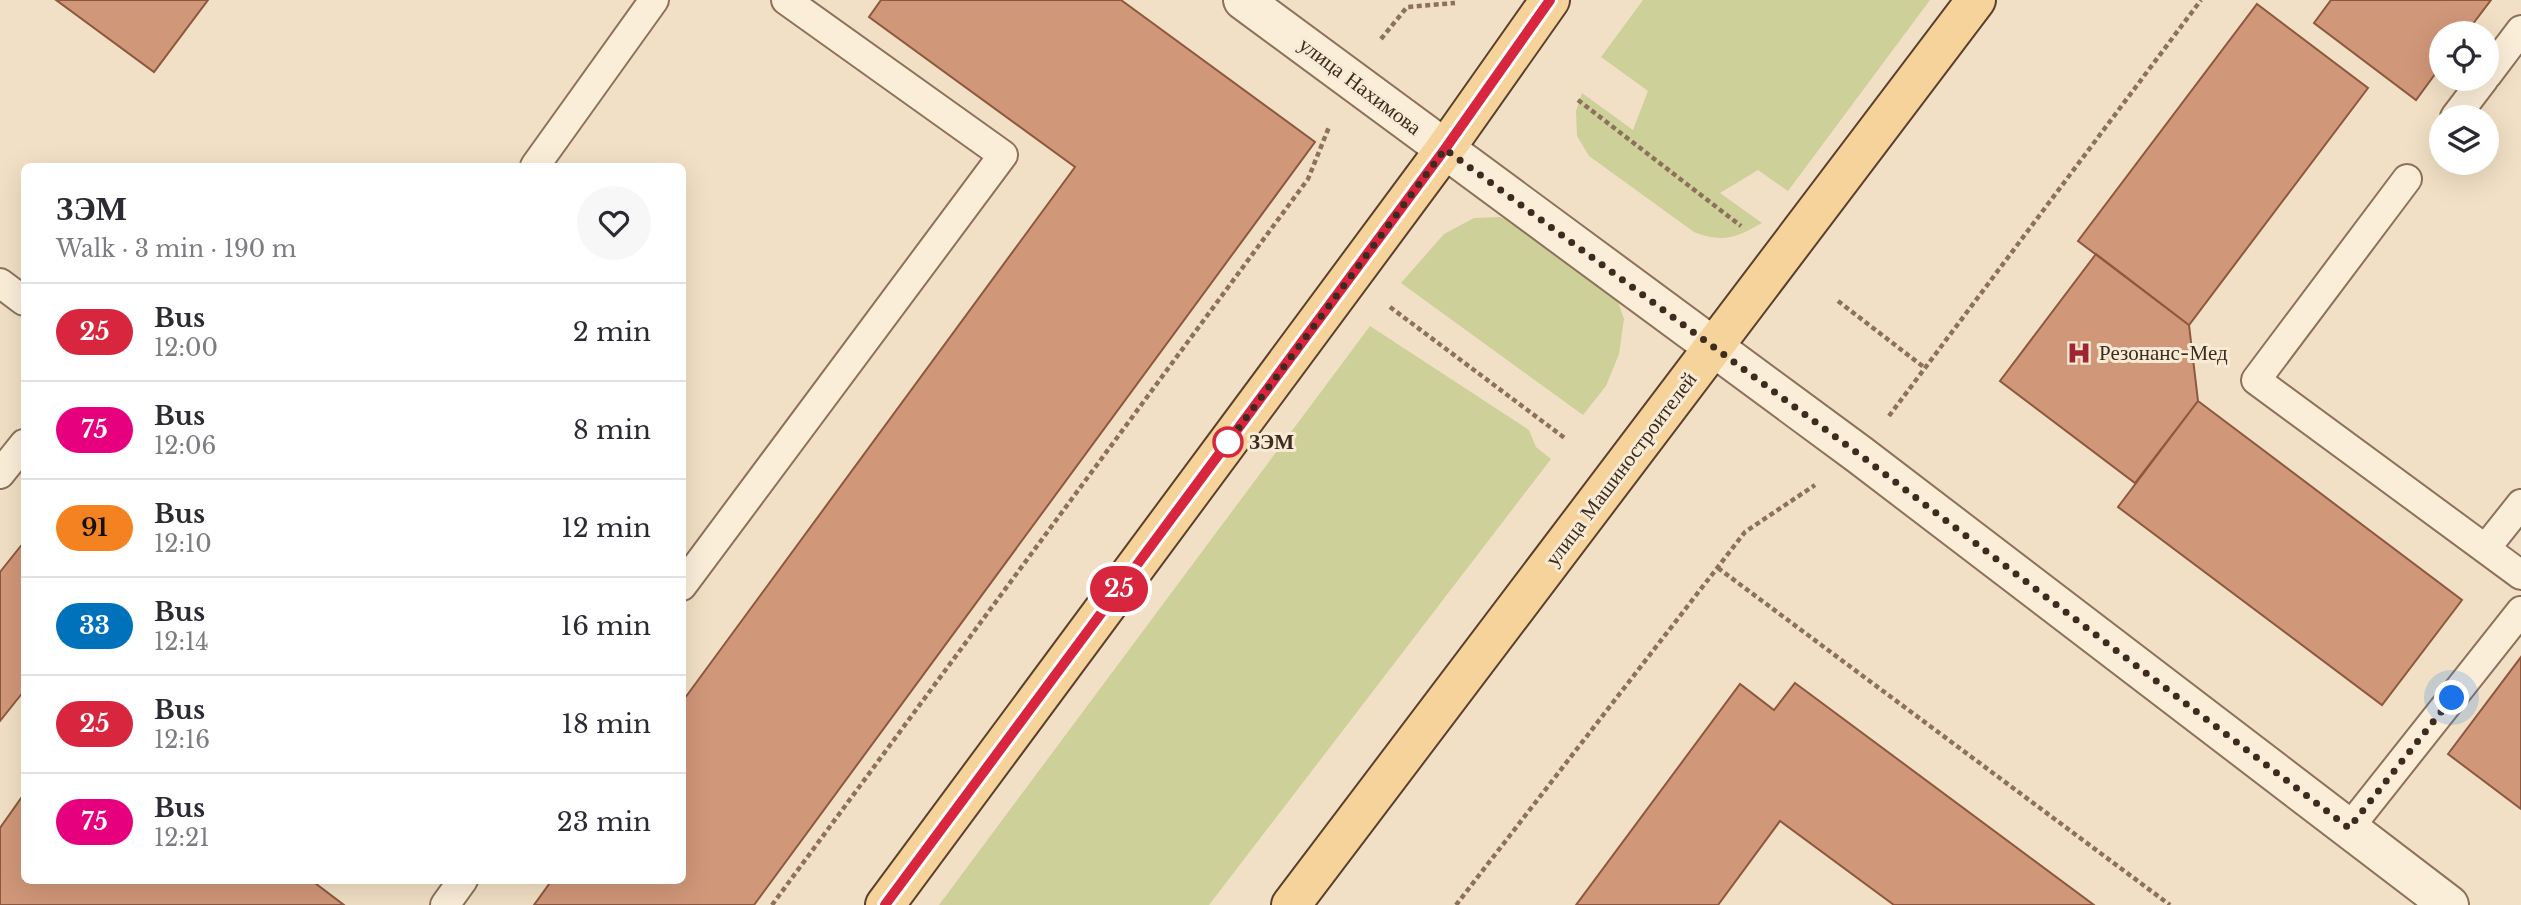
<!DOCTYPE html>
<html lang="en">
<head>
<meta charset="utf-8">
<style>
	body { margin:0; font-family:"Libre Baskerville",serif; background:#f7f7f7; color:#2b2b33; height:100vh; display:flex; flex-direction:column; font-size:26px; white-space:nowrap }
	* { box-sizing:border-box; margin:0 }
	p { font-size:23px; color:#7c7c81 }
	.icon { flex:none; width:38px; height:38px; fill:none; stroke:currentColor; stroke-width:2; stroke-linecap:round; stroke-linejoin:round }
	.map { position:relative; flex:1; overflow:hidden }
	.details { position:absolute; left:21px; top:163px; width:665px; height:721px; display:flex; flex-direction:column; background:#fff; border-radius:10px; box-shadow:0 7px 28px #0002 }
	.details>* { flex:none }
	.badge { padding:0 14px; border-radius:23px; font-size:24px; line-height:46px }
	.controls { position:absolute; left:2429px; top:21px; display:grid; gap:14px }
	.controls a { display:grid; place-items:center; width:70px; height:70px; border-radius:50%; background:#fff; box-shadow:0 7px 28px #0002; font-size:35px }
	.you { position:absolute; width:35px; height:35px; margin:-18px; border:5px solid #fff; border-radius:50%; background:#1a73e8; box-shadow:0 0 0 10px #1a73e833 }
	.map>.badge { position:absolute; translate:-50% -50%; box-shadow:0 0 0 4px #fff }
	.round { display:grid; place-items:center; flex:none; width:74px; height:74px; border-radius:37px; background:#f7f7f7 }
	.overview { display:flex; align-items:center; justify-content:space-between; height:119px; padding:0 35px }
	h1 { font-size:33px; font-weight:700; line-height:52px }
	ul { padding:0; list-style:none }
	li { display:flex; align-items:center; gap:21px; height:98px; padding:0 35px; border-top:2px solid #e1e1e2 }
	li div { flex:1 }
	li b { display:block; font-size:26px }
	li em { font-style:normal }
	li .badge { min-width:77px; font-weight:700; text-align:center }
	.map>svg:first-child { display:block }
	.green { fill:#cdd098 }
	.building { fill:#d19779; stroke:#8d583e; stroke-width:2 }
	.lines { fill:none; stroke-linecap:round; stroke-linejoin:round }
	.lane-casing { stroke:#8d715a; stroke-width:32 }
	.street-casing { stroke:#8d715a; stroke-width:42 }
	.primary-casing { stroke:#5a3f2e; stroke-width:42 }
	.path { stroke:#8d715a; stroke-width:4.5; stroke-dasharray:5 3.5; stroke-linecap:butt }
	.lane { stroke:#fbeed9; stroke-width:28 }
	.street { stroke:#fbeed9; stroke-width:38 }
	.primary { stroke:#f5d39b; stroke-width:38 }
	.line-casing { stroke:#fff; stroke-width:16 }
	.line { stroke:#d7263d; stroke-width:10 }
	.walk { stroke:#3c2b1e; stroke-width:7; stroke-dasharray:0 12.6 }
	.stop-dot { fill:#fff; stroke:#d7263d; stroke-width:3.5 }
	.labels { text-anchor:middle; stroke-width:6; stroke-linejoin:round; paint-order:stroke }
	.street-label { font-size:21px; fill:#3c2b1e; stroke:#f8ebd5 }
	.poi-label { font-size:21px; fill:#3c2b1e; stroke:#f8ebd5; text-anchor:start }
	.stop-label { font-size:21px; font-weight:bold; fill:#3c2b1e; stroke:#f8ebd5; text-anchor:start }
</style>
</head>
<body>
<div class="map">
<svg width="2521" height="905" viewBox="0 0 2521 905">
	<rect width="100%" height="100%" fill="#f1e0c5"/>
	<path class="green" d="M1643,0H1930L1788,191L1758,170L1720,193L1762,223C1736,238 1723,243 1694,232L1589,156L1577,136L1576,111L1582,93L1633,130L1648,91L1601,57Z
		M1500,217L1527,229L1615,293L1624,319L1619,354L1606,386L1583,415L1401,283L1444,234L1474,218Z
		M1370,326L1529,430L1536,447L1551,459L1209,905H939Z"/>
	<path class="building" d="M56,0H208L154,72Z
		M881,0H1121L1315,142L754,905H534L552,880H682V702L1075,167L869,17Z
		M2331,0H2491L2466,33H2441V66L2416,100L2314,23Z
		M2257,4L2368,88L2189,325L2078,241Z
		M2096,254L2189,325L2198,401L2135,483L2000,381Z
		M2198,401L2462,600L2382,705L2118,507Z
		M24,542V691L0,721V572Z
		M2521,657V809L2448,754Z
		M1795,683L2094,905H1894L1780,821L1718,905H1576L1740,684L1774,710Z
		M24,794V880H311L344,905H0V828Z"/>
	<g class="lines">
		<g class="lane-casing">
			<path id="lane" d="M2487,75L2521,30
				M2455,117L2484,79
				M535,166L654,0
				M2407,179L2256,380L2521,575
				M0,283L24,301
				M0,474L24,444
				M2486,548L2521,504
				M682,586L1003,155L786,0
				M2349,828L2521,611
				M445,905L463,880"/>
		</g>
		<g class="street-casing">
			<path id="street" d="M1243,0L1860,455L2449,905"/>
		</g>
		<g class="primary-casing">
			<path id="primary" d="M885,905L1445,149L1550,0
				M1291,905L1976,0"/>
		</g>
		<path class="path" d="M1381,39L1407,7L1455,3
			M1578,100L1741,226
			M1838,301L1925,368
			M1390,307L1566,439
			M1889,416L2201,0
			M1718,568L2170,905
			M772,905L1308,179L1329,127
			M1456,905L1745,532L1815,485"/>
		<use href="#lane" class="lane"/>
		<use href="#street" class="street"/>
		<use href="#primary" class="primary"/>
	</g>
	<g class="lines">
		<g class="line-casing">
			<path id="line" d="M885,905L1445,149L1550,0"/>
		</g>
		<use href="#line" class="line"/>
		<path class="walk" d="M1228,442L1226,445L1445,149L1860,455L2349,828L2452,698"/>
	</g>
	<defs>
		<g id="hospital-bare" transform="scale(1.89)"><path d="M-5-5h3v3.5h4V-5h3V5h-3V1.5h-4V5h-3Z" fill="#9f2630" stroke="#f8ebd5" stroke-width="2.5" paint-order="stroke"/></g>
	</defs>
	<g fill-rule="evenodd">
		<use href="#hospital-bare" x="2079" y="353"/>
	</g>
	<circle class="stop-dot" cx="1228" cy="442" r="14"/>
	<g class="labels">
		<g class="street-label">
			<text transform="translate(1360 86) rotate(37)" y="7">улица Нахимова</text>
			<text transform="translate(1621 469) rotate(-53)" y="7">улица Машиностроителей</text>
		</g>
		<g class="poi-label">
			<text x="2099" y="360">Резонанс-Мед</text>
		</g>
		<g class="stop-label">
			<text x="1249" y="449">ЗЭМ</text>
		</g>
	</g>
</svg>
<div class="controls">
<a><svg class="icon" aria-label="locate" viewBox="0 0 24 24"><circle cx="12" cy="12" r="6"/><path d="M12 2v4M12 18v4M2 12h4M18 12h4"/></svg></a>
<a><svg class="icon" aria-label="layers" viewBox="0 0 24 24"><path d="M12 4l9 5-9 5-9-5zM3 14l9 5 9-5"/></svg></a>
</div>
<div class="you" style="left:2452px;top:698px"></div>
<b class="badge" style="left:1119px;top:589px;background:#d7263d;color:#fff">25</b>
<section class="details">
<div class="overview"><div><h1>ЗЭМ</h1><p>Walk · 3 min · 190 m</p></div><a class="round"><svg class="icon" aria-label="heart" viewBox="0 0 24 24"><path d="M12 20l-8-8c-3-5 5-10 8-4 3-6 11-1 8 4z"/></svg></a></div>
<ul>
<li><span class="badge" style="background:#d7263d;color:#fff">25</span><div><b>Bus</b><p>12:00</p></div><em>2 min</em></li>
<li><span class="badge" style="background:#e6007e;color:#fff">75</span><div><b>Bus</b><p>12:06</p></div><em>8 min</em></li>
<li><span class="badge" style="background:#f58220;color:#111">91</span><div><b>Bus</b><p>12:10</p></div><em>12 min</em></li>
<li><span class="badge" style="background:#0072bc;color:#fff">33</span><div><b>Bus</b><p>12:14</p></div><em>16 min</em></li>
<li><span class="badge" style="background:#d7263d;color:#fff">25</span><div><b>Bus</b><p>12:16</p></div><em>18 min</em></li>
<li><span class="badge" style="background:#e6007e;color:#fff">75</span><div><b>Bus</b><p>12:21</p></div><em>23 min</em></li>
</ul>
</section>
</div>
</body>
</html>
